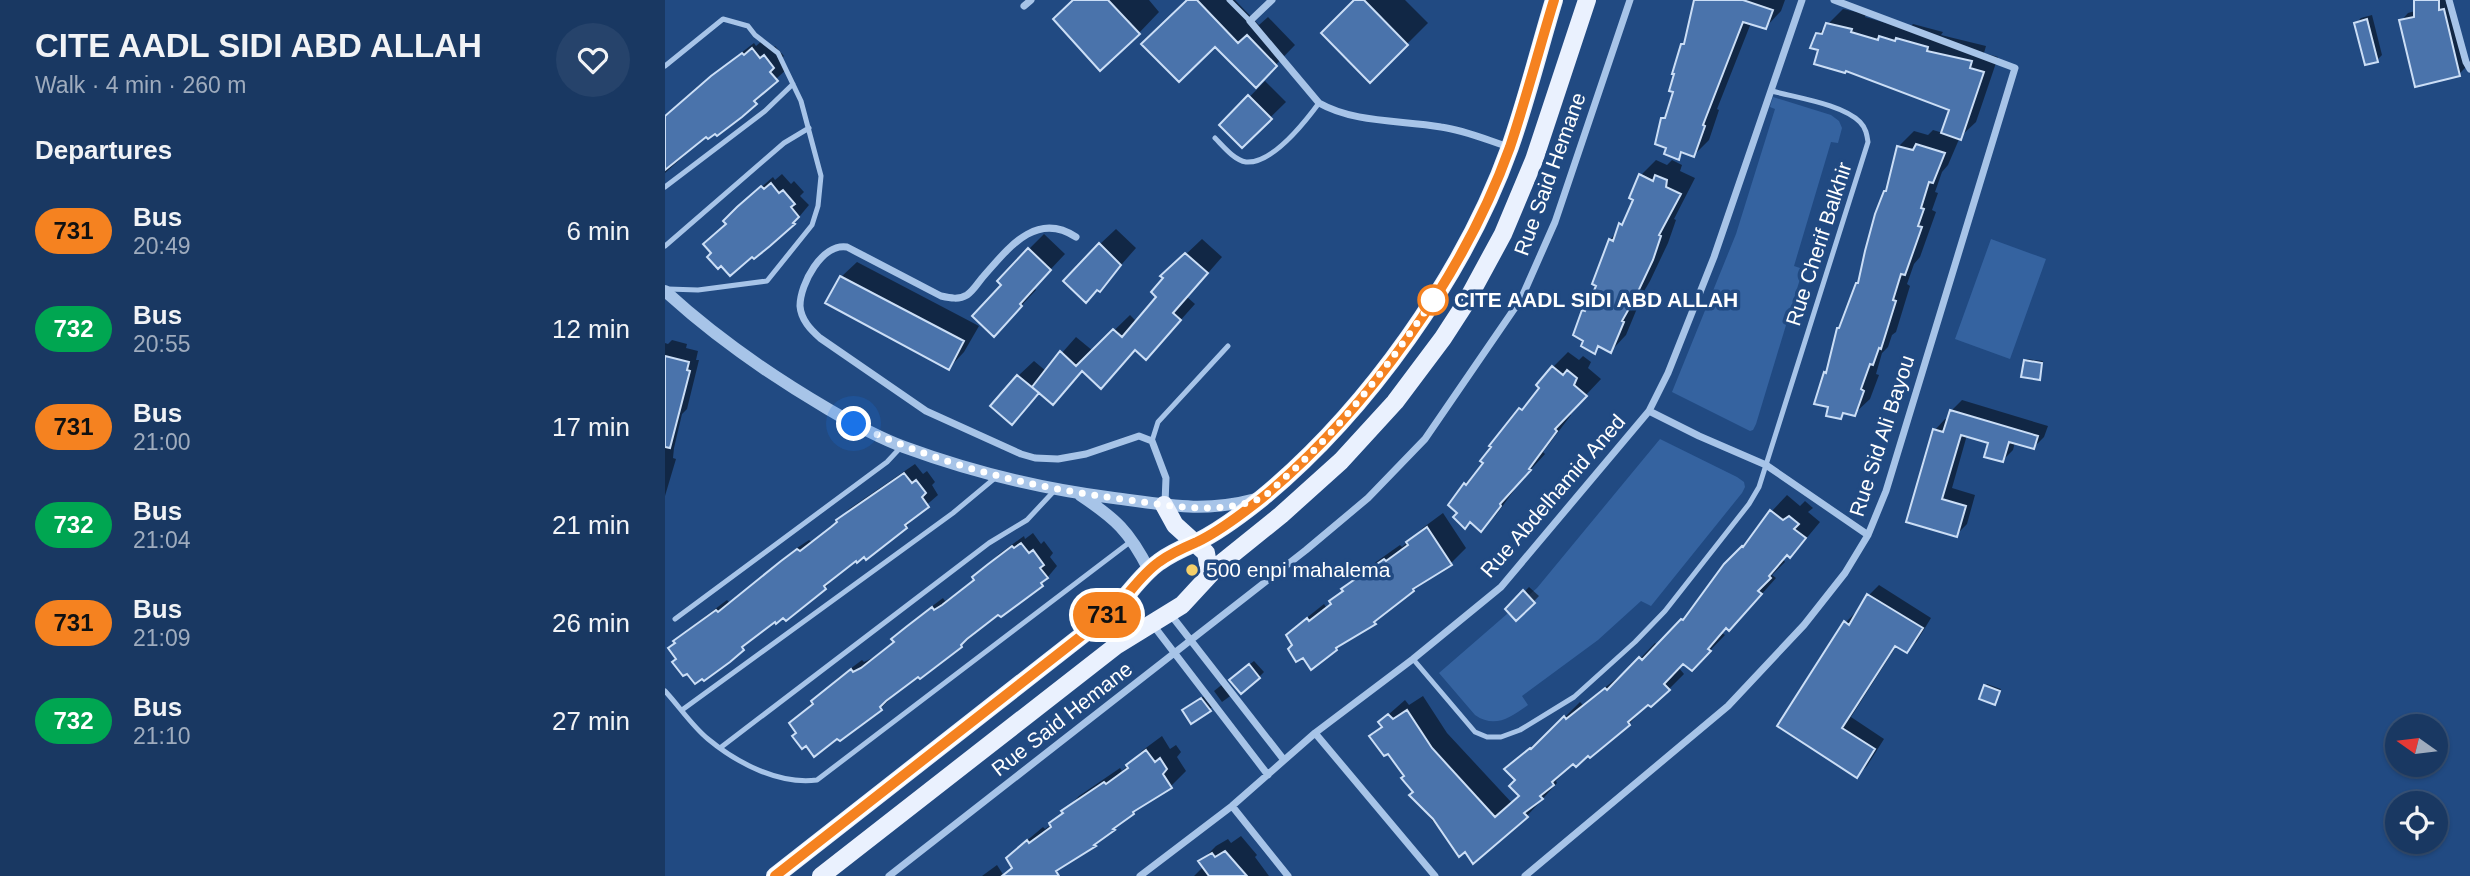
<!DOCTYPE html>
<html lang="en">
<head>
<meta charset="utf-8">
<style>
	body { margin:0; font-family:Helvetica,sans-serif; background:#26436b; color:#f1f3f6; height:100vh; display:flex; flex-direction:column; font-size:26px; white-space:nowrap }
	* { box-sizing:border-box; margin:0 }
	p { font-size:23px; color:#9facbe }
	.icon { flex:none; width:38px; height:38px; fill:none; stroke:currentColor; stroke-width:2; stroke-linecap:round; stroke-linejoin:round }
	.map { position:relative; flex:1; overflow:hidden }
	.side { display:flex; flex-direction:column; background:#193862; width:665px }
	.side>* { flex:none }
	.badge { padding:0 14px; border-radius:23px; font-size:24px; line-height:46px }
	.needle { width:46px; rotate:284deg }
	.buttons { position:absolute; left:1720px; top:714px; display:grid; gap:14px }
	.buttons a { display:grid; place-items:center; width:63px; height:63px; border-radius:50%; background:#193862; box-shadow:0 2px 5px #0004,0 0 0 2px #375277; font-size:35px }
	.you { position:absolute; width:35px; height:35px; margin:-18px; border:5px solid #fff; border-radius:50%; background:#1a73e8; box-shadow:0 0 0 10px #1a73e833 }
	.map>.badge { position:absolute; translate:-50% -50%; box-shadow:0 0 0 4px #fff }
	h2 { padding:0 35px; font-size:26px; line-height:63px }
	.round { display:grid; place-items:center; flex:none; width:74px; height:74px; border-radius:37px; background:#26436b }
	.summary { display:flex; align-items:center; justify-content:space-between; height:119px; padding:0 35px }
	h1 { font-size:33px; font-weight:600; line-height:52px }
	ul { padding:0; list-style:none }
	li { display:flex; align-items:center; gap:21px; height:98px; padding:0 35px }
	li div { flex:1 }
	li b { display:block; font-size:26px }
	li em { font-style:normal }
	li .badge { min-width:77px; font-weight:700; text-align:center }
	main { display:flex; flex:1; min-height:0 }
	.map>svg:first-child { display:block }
	.green { fill:#3563a0 }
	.shadow { fill:#0007 }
	.building { fill:#4a73ab; stroke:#cbdef6; stroke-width:2 }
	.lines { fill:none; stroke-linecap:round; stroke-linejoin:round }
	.service { stroke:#a7c4e8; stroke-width:5 }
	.minor { stroke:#a7c4e8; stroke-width:7 }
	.tertiary { stroke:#a7c4e8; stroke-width:12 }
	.primary { stroke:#eaf1fe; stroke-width:18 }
	.line-casing { stroke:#fff; stroke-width:16 }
	.line { stroke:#f58220; stroke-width:10 }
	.walk { stroke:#fff; stroke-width:7; stroke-dasharray:0 12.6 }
	.stop-dot { fill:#fff; stroke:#f58220; stroke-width:3.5 }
	.poi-dot { fill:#f5cf69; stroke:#214a82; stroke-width:2.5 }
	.labels { text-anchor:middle; stroke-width:7; stroke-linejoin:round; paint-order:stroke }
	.street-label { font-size:21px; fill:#fff; stroke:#214a82 }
	.stop-label { font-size:21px; font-weight:bold; fill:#fff; stroke:#214a82; text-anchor:start }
	.poi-label { font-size:21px; fill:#fff; stroke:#214a82; text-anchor:start }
</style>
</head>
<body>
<main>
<section class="side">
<div class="summary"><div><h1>CITE AADL SIDI ABD ALLAH</h1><p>Walk · 4 min · 260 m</p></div><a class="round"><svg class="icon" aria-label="heart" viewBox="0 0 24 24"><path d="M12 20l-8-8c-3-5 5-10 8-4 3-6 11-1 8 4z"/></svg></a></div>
<h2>Departures</h2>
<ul>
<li><span class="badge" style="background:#f58220;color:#111">731</span><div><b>Bus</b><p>20:49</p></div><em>6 min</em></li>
<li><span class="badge" style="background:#00a651;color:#fff">732</span><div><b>Bus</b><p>20:55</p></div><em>12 min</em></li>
<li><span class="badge" style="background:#f58220;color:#111">731</span><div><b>Bus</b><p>21:00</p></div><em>17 min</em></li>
<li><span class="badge" style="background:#00a651;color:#fff">732</span><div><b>Bus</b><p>21:04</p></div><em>21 min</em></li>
<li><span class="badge" style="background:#f58220;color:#111">731</span><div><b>Bus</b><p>21:09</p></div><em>26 min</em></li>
<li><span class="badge" style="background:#00a651;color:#fff">732</span><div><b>Bus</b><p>21:10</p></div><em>27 min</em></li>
</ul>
</section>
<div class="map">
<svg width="1805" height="876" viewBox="0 0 1805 876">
	<rect width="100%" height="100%" fill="#214a82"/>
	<path class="green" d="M1108,97L1166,115L1174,121L1177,128L1173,143L1166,142L1129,266L1138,269L1091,424L1088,430L1085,431L1007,392L1071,234L1110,109L1105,107Z
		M1326,239L1381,259L1345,359L1290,339Z
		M995,439L1072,477L1079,482L1080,487L1077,493L986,606L976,601L933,640L857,696L863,705C846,717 830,729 810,715L774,673L872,588Z"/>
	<path class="shadow" d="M409,0H484L494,12L474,33Z
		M524,0H570L594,25L603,17L630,45L591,85L550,45Z
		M691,0H740L763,23L705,81Z
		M1032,0H1120L1116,11L1101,27L1086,23L1052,109L1054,110L1044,140L1029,155L1020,151L1013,158L1003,147L998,119L1003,113L1010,91L1018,45L1021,41Z
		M1750,0H1781V4L1786,3L1801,67L1794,74L1736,21L1743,13L1750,11Z
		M1178,9L1201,14L1200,17L1228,25L1246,26L1248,24L1278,32L1276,35L1321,46L1319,53L1333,57L1311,122L1295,137L1283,165L1277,172L1270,192L1273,193L1267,210L1271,212L1255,257L1249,264L1242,284L1245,286L1231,332L1227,335L1223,347L1217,353L1211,374L1214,375L1205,399L1189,414L1180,412L1176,417L1164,371L1177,325L1195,281L1223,189L1233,147L1249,131L1263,135L1268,130L1278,133L1286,108L1156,49L1153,34Z
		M1707,15L1717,55L1712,60L1691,23L1696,18Z
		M99,39L107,49L110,46L119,56L115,60L122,69L99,90L101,92L90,102L41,135L19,153L20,155L0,173V116L33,86L89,43L91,46Z
		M600,81L621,102L577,145L557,125Z
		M991,160L1002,165L1007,160L1017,165L1015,171L1030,178L1009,219L1011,220L1003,243L985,281L971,305L973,306L961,335L946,351L936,345L929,352L918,311L925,304L933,285L945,240L962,218L976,175Z
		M117,174L126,184L129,181L139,192L135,196L144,205L129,223L103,245L63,223L85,197L108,177L110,180Z
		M451,229L471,248L434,290L435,244Z
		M379,234L400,254L369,287L371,290L344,319L339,285L364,249Z
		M537,239L557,257L522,297L530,304L496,342L471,349L418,370L388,403L375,392L362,407L353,376L369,361L381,371L411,337L428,351L465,315L472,322L494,297L500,278L498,276Z
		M192,262L314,326L299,352L284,368L176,277Z
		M7,340L22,344L21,348L33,351L31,360H34L22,409L17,414L9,448L8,458L11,459L0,496V343L3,344Z
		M903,352L914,360L918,356L926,362L923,368L936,379L904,413L906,415L878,452L880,454L849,488L850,489L831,515L816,530L794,513L800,484L815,469L828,447L826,445L871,394L888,367Z
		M1362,359L1378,361L1374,378L1360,361Z
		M1297,400L1383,426L1379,437L1369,447L1350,442L1348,450L1338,460L1325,442L1302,435L1287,488L1310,495L1302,524L1291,535L1243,521L1270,430L1280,419L1284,420L1286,411Z
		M250,464L258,474L262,471L270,482L267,485L273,495L250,515L251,516L241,527L191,559L169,576L170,577L160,588L110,619L63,661L13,658L10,641L21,631L62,600L65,603L129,550L144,540L147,542L174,521L184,509Z
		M1122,495L1135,506L1140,501L1148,508L1143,512L1155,522L1140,540L1118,559L1120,562L1107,575L1111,578L1080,613L1062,627L1057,633L1060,635L1027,669L1018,662L1014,668L1019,674L1004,689L978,707L979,708L964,724L902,767L903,768L891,781L892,783L862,816L794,854L747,795L750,791L741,776L723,752L707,736L717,725L715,722L740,700L744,705L758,696L782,733L847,803L856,795L852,780L842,769L881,734L882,735L915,702L918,705L957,674L958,676L990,643L993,646L1027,611L1107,511Z
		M778,513L801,548L786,563L755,583L709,623L671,649L629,645L624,636L639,620L659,604L661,607L667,602L694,574L735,545L737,547L759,527Z
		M368,533L376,544L379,541L388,553L385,557L392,566L377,584L336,615L333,613L296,646L225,696L226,698L216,708L189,728L133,732L126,723L173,678L197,660L199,662L209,657L230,641L239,629L254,616L278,598L280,601L289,595L310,579L334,554L359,536L360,539Z
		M1214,585L1266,618L1252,641L1242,651L1232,645L1186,717L1219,739L1202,766L1192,776L1114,725L1180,623L1190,613L1192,614L1204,595Z
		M864,587L874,596L852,619L842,609Z
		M589,661L599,672L594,677L571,675Z
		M559,683L568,694L557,702L549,691Z
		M1322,684L1336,689L1330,703L1320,686Z
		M542,694L550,705L527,722L519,710Z
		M497,736L505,749L511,745L516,752L512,757L521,771L506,786L474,806L429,845L384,876H343L349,867L359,843L378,827L380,829L387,824L414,796L455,768L457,771L478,750Z
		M576,836L592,855L590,857L604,876H529L539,866L536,861L551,846L563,839L566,843Z
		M332,865L339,876H317Z"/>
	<path class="building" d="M408,0H443L475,34L435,71L388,19Z
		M522,0H532L573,43L582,35L612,66L591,88L550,47L514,82L476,44Z
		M689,0H699L743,45L705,83L656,33Z
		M1029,0H1078L1108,10L1101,29L1078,22L1038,125L1040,126L1029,157L1016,152L1014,160L999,154L1001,148L990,144L996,118H1000L1008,92L1004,91L1009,74H1007L1016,44H1019Z
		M1749,0H1774V10L1779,9L1795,76L1750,87L1734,20L1749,17Z
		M1702,19L1713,62L1700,65L1689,23Z
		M1161,23L1187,29L1186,32L1213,40L1214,36L1230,41L1231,38L1263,47L1262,51L1307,61L1305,68L1319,72L1296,140L1276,133L1284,110L1181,71L1180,73L1149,64L1153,50L1145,48L1151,33L1157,34Z
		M87,48L95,58L99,55L109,68L105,72L113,81L89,101L92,104L77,117L52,136L50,134L43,139L41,137L0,170V116L46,76L77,53L79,55Z
		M583,95L607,119L577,148L554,125Z
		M1251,144L1280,153L1268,183L1264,182L1256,208L1259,209L1253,226L1257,227L1240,275L1236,274L1228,300L1231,301L1216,349L1214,348L1208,365L1205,364L1196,389L1199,391L1190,416L1178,413L1176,419L1161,416L1163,407L1149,404L1159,372L1161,373L1172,328H1174L1191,283H1193L1200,251L1210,214L1219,191H1221L1232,146L1248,150Z
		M974,174L988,181L990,175L1002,180L1001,187L1016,194L994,235L996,236L988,260L970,298L957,321L959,322L946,353L933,346L930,354L916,346L918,341L908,335L917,310L920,311L931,286L927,284L944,239L948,241L954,223L957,225L968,200L964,198Z
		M106,183L114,193L118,190L130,204L126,207L134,217L128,223L130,224L105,246L89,259L87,257L65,276L56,266L53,269L42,257L46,253L38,244L61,224L58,221L72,207L96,186L99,189Z
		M434,243L456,265L435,292L432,290L421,303L398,281Z
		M363,248L386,270L355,304L357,306L329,337L307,316L336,285L332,281Z
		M520,253L543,273L508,313L516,320L481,360L470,350L436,389L417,371L388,405L367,387L395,351L411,366L448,329L457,337L491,297L486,292L498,278L495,276Z
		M175,276L299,341L284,370L160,303Z
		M0,356L24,362L22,370L25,371L5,448L0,447Z
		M1359,360L1377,363L1375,380L1356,377Z
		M887,366L898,375L902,370L912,378L909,385L922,396L890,429L892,431L864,469L866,470L835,504L836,506L816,532L805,522L800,529L788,517L792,513L783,505L799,483L801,485L818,463L815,461L826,447L824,446L854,408L857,410L874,388L871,385Z
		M352,375L374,393L347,425L325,406Z
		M1285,410L1373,436L1369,449L1344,442L1338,462L1319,457L1323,443L1296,435L1277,499L1301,506L1292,537L1241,522L1268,429L1278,432Z
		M239,473L247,483L251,480L261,493L257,497L264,507L240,525L242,528L201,560L199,557L192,563L191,561L159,586L161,589L121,621L118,618L111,624L110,622L77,647L79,650L65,662L39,681L37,679L30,684L22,674L18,676L7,662L11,659L3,648L10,643L8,641L51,610L53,612L116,561L132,549L135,551L166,527L172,522L171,520Z
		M1105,510L1118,520L1124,516L1134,524L1129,529L1141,538L1125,558L1122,555L1104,576L1106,578L1093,591L1097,594L1064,631L1061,628L1043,649L1046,651L1027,671L1018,664L999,684L1005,690L986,707L983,705L963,722L965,725L925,758L923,756L911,767L908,764L887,782L889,785L875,796L878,799L859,813L863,817L808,864L800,852L794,857L768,819L744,795L748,792L736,778L739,776L723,754L719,756L704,736L717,727L713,722L723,714L728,719L742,710L767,748L830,817L854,796L844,786L850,780L839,769L865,748L866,749L899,716L901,719L940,688L942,690L974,657L977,660L1016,619L1018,620L1059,564L1077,546L1078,547Z
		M762,527L787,565L748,589L749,591L709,622L711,624L671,648L672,650L646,670L638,658L631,662L623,649L627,645L621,635L642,618L644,621L666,604L664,601L678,591L676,589L719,559L721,561L743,545L741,542Z
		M356,543L364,553L368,550L379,565L375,568L383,578L376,583L378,586L336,617L333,615L302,639L296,645L297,647L255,679L253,677L221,701L215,707L217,710L175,741L172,739L149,757L141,746L137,749L127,736L131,733L124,723L148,704L146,701L186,669L188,672L196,668L229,642L226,639L241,627L267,607L269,610L277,605L309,580L307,577L322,565L347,546L349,548Z
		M858,590L870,603L851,621L840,609Z
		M1202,594L1258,628L1242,653L1230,646L1177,728L1210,749L1192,778L1112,726L1179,621L1184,625Z
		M584,664L595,678L576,694L564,680Z
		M1319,685L1335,691L1330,705L1314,699Z
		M536,698L546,711L526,724L517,710Z
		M481,750L490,762L495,758L502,769L498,774L507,788L468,812L469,814L448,829L450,830L429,845L431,846L391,871L394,876H337L347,868L341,858L362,840L364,843L386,827L384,823L398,813L396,811L439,782L441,784L463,768L461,765Z
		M560,851L582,876H544L533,861L547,853L550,857Z"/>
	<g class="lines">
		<path class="service" d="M564,0L585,21
			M0,66L58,19L83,26L90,35L113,53L136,101L156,176L153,206L147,225L102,281L33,290L3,289
			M550,138C558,146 569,160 581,162C608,164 640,122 654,103
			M0,187L100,111L128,84
			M0,246L119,143L144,128
			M487,441L493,422L563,346
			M10,619L222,462L236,447
			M748,659L810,732L822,737H836L855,730L909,697L970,642L1000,611L1084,504L1094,487L1203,142C1202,135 1201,128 1195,122C1177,104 1132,98 1107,91
			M0,691C14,706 27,726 43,739C72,763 114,785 152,780L465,542
			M17,710L288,513L330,478
			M55,748L324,543L362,520L390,490"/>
		<path class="minor" d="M607,0L585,21L654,103C689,123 736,120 776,127C799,130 822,140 844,147
			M1784,0L1801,62L1805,69
			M359,6L366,0
			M411,237C370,210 342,250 317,278C313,283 308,291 302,295C294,300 285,298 276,296L182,247C157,243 135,284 135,306C136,320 146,330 155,338L261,411L356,454L370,458L393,459L421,454L474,436L487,441L501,478L500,503
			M984,411L1034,436L1101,465L1203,535
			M506,615L619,760
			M488,625L603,775
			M650,733L770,876
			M567,806L623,876
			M224,876L641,550L703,498L760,439L856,299L890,222L965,0
			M475,876L567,806L650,733L748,659L836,587L984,411L1003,373L1049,257L1137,0
			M860,876L1063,706L1139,625L1180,573L1203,535L1221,491L1350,68L1169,0"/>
		<path class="tertiary" d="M0,291C49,336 105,375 163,409C187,423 212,437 239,447C307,472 377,489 449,498C502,505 538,513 591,499
			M415,495C451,519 464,531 484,570"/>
		<path class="primary" d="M499,505L510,525L541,553L545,575
			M458,599C458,613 463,623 476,630
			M110,876L443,615C462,598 474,576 494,562C506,553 518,548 532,542C555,531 577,514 597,498C702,411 799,275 845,147C862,99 874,49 889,0
			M156,876L452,645L517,605L554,565L616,515L676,461L730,402L778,338L800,304L838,234L869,160L922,0"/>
	</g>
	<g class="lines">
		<g class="line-casing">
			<path id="line" d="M110,876L443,615C462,598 474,576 494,562C506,553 518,548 532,542C555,531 577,514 597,498C702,411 799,275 845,147C861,99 874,49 889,0"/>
		</g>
		<use href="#line" class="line"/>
		<path class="walk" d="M189,424C281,467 363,487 464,500C507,506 552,515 594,499C605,494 614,482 623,475C680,424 725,363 768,300"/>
	</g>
	<circle class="stop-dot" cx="768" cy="300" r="14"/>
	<circle class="poi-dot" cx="527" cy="570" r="7"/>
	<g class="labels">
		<g class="street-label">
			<text transform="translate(885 174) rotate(-70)" y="7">Rue Said Hemane</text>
			<text transform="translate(1154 244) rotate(-72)" y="7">Rue Cherif Balkhir</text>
			<text transform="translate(1217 436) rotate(-72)" y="7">Rue Sid Ali Bayou</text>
			<text transform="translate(888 496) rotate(-49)" y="7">Rue Abdelhamid Aned</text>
			<text transform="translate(397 719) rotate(-38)" y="7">Rue Said Hemane</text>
		</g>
		<g class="stop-label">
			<text x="789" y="307">CITE AADL SIDI ABD ALLAH</text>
		</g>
		<g class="poi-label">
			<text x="541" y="577">500 enpi mahalema</text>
		</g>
	</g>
</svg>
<div class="buttons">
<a><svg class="needle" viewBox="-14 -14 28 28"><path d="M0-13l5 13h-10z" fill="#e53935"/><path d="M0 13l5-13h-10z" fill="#9facbe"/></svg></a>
<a><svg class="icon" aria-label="locate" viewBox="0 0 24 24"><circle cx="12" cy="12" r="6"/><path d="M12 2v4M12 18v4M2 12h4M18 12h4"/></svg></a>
</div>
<div class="you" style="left:189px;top:424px"></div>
<b class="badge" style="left:442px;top:615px;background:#f58220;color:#111">731</b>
</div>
</main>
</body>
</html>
